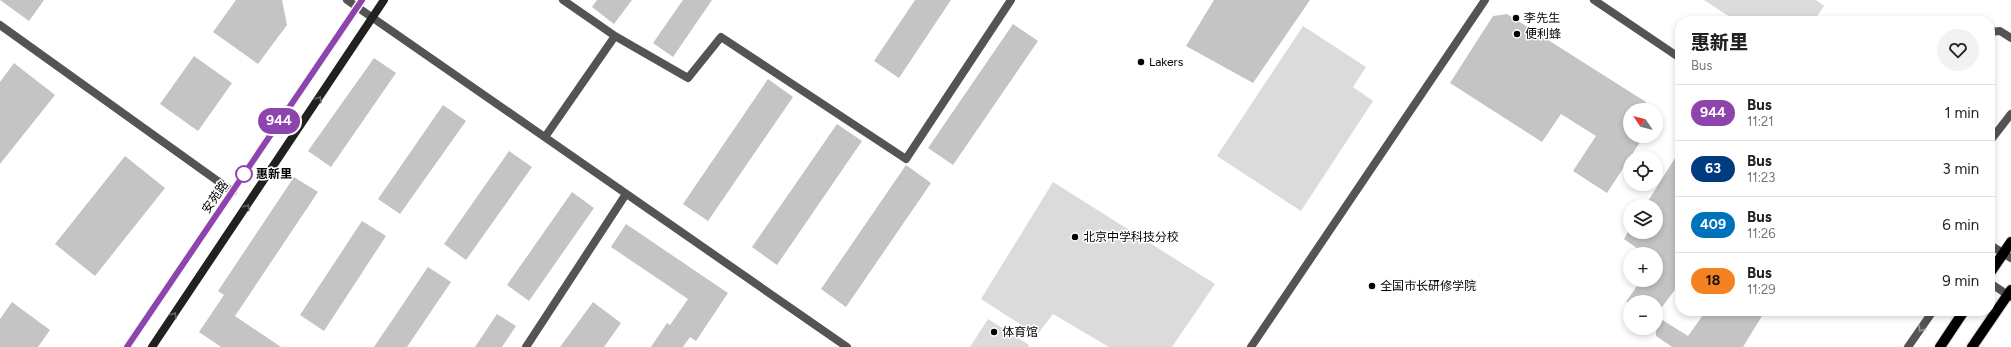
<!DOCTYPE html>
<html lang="en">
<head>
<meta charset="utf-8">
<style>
	body { margin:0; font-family:Figtree,"Noto Sans SC",sans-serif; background:#f2f2f2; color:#222; height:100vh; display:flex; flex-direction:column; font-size:15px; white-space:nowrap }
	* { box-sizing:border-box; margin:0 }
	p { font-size:13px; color:#767676 }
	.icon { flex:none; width:22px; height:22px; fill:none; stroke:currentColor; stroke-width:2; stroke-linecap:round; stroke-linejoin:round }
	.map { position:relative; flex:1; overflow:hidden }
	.drawer { position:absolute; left:1675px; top:16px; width:320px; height:300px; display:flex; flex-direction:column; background:#fff; border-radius:16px; box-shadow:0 2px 6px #0003 }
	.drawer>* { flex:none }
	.badge { padding:0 8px; border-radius:13px; font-size:14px; line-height:26px }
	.needle { width:26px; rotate:305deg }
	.tools { position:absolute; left:1623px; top:103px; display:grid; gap:8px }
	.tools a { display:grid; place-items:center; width:40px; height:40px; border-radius:50%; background:#fff; box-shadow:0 2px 6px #0003; font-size:20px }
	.map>.badge { position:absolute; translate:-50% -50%; box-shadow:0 0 0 2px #fff }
	.round { display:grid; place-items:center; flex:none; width:42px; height:42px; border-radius:21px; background:#f2f2f2 }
	.overview { display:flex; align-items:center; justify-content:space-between; height:68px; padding:0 16px }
	h1 { font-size:19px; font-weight:800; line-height:30px }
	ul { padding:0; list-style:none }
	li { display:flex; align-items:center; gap:12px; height:56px; padding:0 16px; border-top:1px solid #e0e0e0 }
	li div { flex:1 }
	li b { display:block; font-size:15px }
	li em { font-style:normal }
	li .badge { min-width:44px; font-weight:700; text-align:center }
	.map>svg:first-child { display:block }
	.green { fill:#dbdbdb }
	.building { fill:#c4c4c4 }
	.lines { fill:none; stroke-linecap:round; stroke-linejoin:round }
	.primary-casing { stroke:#dbdbdb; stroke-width:12 }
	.service { stroke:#545454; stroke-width:8 }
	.minor { stroke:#545454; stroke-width:8 }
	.tertiary { stroke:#545454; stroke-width:8 }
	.secondary { stroke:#212121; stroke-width:8 }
	.primary { stroke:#000; stroke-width:10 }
	.oneway { stroke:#646464 }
	.oneway2 { stroke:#989898 }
	.line-casing { stroke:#fff; stroke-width:9 }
	.line { stroke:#8e44ad; stroke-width:6 }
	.poi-dot { fill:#000; stroke:#fff; stroke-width:1.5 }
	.stop-dot { fill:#fff; stroke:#8e44ad; stroke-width:2 }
	.labels { text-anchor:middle; stroke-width:3; stroke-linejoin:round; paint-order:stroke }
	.poi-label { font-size:12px; fill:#000; stroke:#fff; text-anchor:start }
	.stop-label { font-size:12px; font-weight:bold; fill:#000; stroke:#fff; text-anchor:start }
	.street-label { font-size:12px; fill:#000; stroke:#fff }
</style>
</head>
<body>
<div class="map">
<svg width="2011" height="347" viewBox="0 0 2011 347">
	<rect width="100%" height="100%" fill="#fff"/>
	<path class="green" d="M1704,0H1816L1824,6L1814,21H1736Z
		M1303,26L1366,67L1353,87L1373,101L1301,211L1217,156Z
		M1053,182L1215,284L1172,347H1109L1053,314L1037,335L981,299Z
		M988,319L1029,345L1028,347H970Z"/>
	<path class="building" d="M0,0H44L29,21Z
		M236,0H282L287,25L258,64L213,32Z
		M597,0H632L614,24L592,7Z
		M683,0H712L673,57L653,43Z
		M915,0H951L899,78L874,61Z
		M1214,0H1310L1253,83L1186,46Z
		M1507,14L1646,102L1641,110H1630V136H1644L1607,193L1573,171L1596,136L1561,114L1542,142L1450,83L1493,16Z
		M1013,24L1038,41L953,165L928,148Z
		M194,56L232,83L198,131L160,104Z
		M374,58L396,73L331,167L308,151Z
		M14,63L55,95L0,164V82Z
		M768,79L793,97L708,221L683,204Z
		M443,105L466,121L400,214L378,199Z
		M837,124L862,141L777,265L752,247Z
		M1680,150V283L1656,315V302H1626L1641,280H1656V254H1645L1624,239L1628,232H1656V206H1645Z
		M509,151L532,167L466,260L444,244Z
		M125,156L165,188L95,276L55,244Z
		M906,165L931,183L846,307L821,289Z
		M294,177L318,192L235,316L281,347H221L199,332L224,295L218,291Z
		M572,192L594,208L529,301L507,285Z
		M362,221L386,236L324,331L300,315Z
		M626,224L728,293L696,341L690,337L683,347H651L667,323L670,325L688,299L611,247Z
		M428,267L451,282L407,347H374Z
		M12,302L50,330L38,347H0V319Z
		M593,302L621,323L604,347H560Z
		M1706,311H1765L1743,347H1672L1656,336V316L1688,336Z
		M497,314L516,326L502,347H475Z"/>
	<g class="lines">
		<g class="primary-casing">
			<path id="primary" d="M1990,273L2011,242
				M1940,347L1964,311
				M1972,347L2011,290"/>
		</g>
		<path class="service" d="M1990,32L2000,31L2011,38
			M1990,141L2011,114"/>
		<path class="minor" d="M347,0L847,347
			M0,25L233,192
			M615,36L688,78L721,37L906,159L1011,0
			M545,137L615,36L563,0
			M526,347L626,194
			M1251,347L1485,0"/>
		<path class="tertiary" d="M1594,0L1680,58
			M1990,245L2011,258
			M1990,283L2011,297
			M1908,347L1933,311"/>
		<path class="secondary" d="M127,347L362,0
			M152,347L384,0"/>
		<use href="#primary" class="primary"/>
	</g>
	<defs><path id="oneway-chevron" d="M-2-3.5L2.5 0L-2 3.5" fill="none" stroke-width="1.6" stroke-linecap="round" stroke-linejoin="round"/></defs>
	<g class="oneway">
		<use href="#oneway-chevron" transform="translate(319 99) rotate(-57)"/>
		<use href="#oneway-chevron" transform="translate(247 207) rotate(-56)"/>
		<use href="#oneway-chevron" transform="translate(174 315) rotate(-56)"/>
	</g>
	<use class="oneway2" href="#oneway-chevron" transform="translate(1921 329) rotate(124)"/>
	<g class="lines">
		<g class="line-casing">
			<path id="line" d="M127,347L362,0"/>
		</g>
		<use href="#line" class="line"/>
	</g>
	<g class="poi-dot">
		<circle cx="1516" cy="18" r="4"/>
		<circle cx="1517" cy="34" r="4"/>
		<circle cx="1141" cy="62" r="4"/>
		<circle cx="1075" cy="237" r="4"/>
		<circle cx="1372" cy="286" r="4"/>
		<circle cx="994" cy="332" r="4"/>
	</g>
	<circle class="stop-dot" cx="244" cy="174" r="8"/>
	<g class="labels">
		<g class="poi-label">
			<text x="1524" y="22">李先生</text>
			<text x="1525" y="38">便利蜂</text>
			<text x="1149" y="66">Lakers</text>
			<text x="1083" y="241">北京中学科技分校</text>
			<text x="1380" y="290">全国市长研修学院</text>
			<text x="1002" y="336">体育馆</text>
		</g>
		<g class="stop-label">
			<text x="256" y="178">惠新里</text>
		</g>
		<g class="street-label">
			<text transform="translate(215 197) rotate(-56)" y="4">安苑路</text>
		</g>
	</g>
</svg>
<div class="tools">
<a><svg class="needle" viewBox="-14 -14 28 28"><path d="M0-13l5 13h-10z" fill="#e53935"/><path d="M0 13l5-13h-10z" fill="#767676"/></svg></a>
<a><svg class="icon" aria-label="locate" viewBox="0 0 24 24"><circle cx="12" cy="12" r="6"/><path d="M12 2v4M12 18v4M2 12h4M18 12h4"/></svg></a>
<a><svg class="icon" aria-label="layers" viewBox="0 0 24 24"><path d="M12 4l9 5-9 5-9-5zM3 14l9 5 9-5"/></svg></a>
<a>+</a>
<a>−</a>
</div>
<b class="badge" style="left:279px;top:121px;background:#8e44ad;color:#fff">944</b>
<section class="drawer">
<div class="overview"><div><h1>惠新里</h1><p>Bus</p></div><a class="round"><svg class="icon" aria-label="heart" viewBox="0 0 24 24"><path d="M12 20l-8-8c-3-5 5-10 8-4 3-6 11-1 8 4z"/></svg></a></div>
<ul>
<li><span class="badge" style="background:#8e44ad;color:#fff">944</span><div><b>Bus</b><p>11:21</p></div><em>1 min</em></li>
<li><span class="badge" style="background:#003b80;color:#fff">63</span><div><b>Bus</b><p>11:23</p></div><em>3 min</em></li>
<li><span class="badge" style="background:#0072bc;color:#fff">409</span><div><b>Bus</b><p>11:26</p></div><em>6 min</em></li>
<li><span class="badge" style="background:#f58220;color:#111">18</span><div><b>Bus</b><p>11:29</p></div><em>9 min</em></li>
</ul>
</section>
</div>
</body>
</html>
